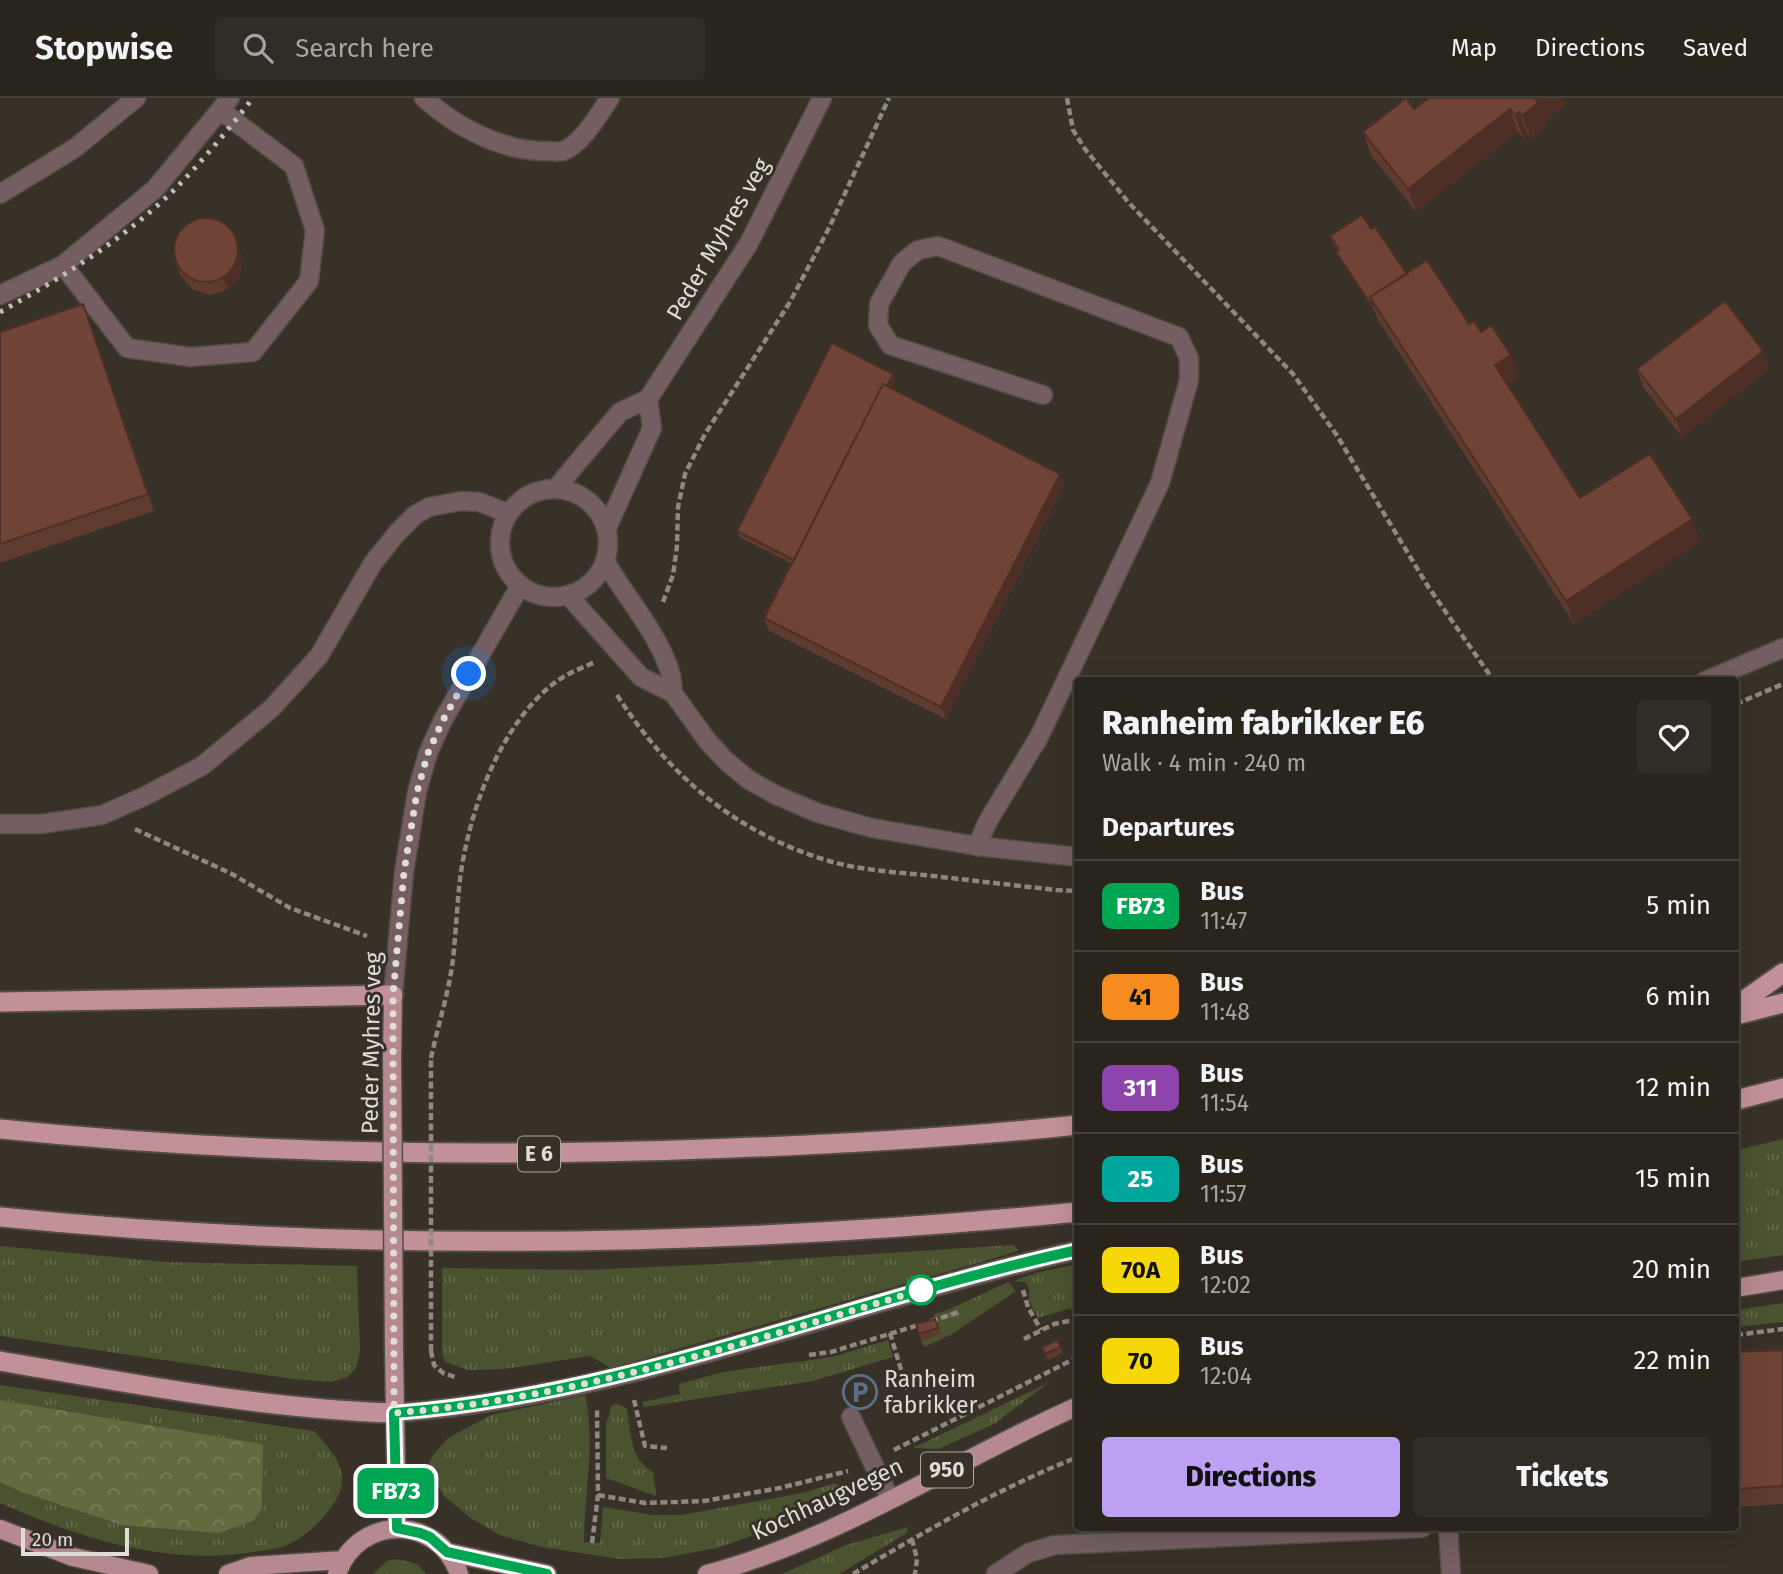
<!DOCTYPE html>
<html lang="en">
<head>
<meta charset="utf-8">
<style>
	body { margin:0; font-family:"Fira Sans",sans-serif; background:#312d26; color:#f1f3f6; height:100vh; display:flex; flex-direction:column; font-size:26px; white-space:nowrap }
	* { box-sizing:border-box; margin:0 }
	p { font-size:23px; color:#a5a5a4 }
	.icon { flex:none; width:38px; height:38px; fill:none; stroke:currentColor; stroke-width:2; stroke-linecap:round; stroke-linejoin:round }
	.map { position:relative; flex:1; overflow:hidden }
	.details { position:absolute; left:1074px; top:579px; width:665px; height:854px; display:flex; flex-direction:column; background:#29251d; border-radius:7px; box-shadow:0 7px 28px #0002,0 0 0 2px #45423b }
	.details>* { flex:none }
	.badge { padding:0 14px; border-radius:10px; font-size:24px; line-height:46px }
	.scale { position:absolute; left:21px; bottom:18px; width:108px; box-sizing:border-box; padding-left:7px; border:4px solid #e0dcd6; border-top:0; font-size:19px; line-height:24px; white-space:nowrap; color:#e0dcd6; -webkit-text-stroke:5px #373127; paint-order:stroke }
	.you { position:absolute; width:35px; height:35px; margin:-18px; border:5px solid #fff; border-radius:50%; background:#1a73e8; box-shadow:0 0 0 10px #1a73e833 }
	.map>.badge { position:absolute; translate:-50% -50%; box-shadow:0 0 0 4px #fff }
	h2 { padding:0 28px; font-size:26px; line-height:63px }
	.round { display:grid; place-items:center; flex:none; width:74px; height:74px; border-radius:7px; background:#312d26 }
	.headline { display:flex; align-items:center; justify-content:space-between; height:119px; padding:0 28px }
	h1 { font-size:33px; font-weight:800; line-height:52px }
	.button { display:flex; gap:14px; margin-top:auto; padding:14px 28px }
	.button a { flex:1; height:80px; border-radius:7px; background:#bca0f2; color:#111; font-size:28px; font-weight:800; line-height:80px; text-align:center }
	.button a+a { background:#312d26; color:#f1f3f6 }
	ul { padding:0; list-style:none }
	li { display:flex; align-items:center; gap:21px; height:91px; padding:0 28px; border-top:2px solid #45423b }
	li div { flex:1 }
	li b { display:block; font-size:26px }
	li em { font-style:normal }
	li .badge { min-width:77px; font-weight:700; text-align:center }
	header { display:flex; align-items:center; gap:42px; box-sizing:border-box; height:98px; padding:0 35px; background:#29251d; border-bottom:2px solid #45423b }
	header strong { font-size:33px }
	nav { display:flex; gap:38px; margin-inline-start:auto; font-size:24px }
	.search { width:490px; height:63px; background:#312d26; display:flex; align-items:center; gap:18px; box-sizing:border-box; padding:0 24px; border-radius:7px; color:#a5a5a4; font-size:26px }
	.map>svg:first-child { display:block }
	.grass { fill:url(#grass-tufts) }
	.forest { fill:url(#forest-crowns) }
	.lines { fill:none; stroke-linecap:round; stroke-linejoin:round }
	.service-casing { stroke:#524c43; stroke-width:21 }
	.minor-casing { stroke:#524c43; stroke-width:21 }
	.tertiary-casing { stroke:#524c43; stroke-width:21 }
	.primary-casing { stroke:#524c43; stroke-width:21 }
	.trunk-casing { stroke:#524c43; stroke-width:23 }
	.path { stroke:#8d8880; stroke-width:4.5; stroke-dasharray:7 3.5; stroke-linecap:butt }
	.service { stroke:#745e61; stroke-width:18 }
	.minor { stroke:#745e61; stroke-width:18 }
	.tertiary { stroke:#745e61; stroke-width:18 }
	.primary { stroke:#b5898f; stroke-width:18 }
	.trunk { stroke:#c29198; stroke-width:19 }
	.rail { stroke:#c2beb7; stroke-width:5; stroke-dasharray:3.5 7; stroke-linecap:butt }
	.primary-bridge-casing { stroke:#524c43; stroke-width:21; stroke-linecap:butt }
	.path-bridge { stroke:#8d8880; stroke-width:4.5; stroke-dasharray:7 3.5; stroke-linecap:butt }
	.primary-bridge { stroke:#b5898f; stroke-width:18 }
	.wall { fill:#5f3a2e }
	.shaded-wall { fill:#4e2f25 }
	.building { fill:#6f4335; stroke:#4e2f25; stroke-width:2 }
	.line-casing { stroke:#fff; stroke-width:16 }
	.line { stroke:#00a651; stroke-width:10 }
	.walk { stroke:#e0dcd6; stroke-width:7; stroke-dasharray:0 12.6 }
	.stop-dot { fill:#fff; stroke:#00a651; stroke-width:3.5 }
	.labels { text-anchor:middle; stroke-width:6; stroke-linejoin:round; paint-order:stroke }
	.shield { fill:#373127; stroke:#ada9a2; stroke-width:2 }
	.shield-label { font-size:21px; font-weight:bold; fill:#e0dcd6 }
	.street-label { font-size:23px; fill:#e0dcd6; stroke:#373127 }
	.poi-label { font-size:23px; fill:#e0dcd6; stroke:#373127; text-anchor:start }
</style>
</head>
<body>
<header>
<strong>Stopwise</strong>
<div class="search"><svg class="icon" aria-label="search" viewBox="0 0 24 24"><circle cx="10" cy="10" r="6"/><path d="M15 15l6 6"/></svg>Search here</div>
<nav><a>Map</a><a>Directions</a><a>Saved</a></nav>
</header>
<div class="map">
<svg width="1783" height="1476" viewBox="0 0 1783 1476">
	<defs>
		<pattern id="grass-tufts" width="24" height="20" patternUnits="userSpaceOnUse" patternTransform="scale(1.75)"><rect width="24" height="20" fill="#4b522f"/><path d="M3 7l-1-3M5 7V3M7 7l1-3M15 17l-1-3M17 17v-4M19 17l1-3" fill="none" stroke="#656a4c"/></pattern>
		<pattern id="forest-crowns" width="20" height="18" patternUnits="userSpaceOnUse" patternTransform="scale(1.75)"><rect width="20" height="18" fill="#626b40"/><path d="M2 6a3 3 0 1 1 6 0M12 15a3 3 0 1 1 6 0" fill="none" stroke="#78805b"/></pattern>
	</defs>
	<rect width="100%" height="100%" fill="#373127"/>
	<path class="grass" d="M1783,1041V1157L1736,1164V1052Z
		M1013,1147L1019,1153L611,1270L590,1258L504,1271L468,1272L445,1264L442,1254V1170L585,1172L717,1166Z
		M0,1148L166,1164L357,1168L360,1254L356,1270L348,1279L331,1284L293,1281L0,1238Z
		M1078,1166V1234L1071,1210L1038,1220L1029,1202V1191L1026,1184L1014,1183L1036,1175Z
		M1008,1184L1016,1193L952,1236L924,1249L921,1242L940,1236L934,1216L948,1212Z
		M1783,1205V1224L1736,1229V1212Z
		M888,1242L893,1259L813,1283L644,1309L643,1304L680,1296L679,1286L723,1274L832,1259Z
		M1048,1285L994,1326L938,1351L913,1350Z
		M0,1287L314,1333C337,1359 355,1378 330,1411C319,1426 302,1441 285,1448C276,1452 263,1452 253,1454C166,1468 79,1440 0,1405V1384L21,1394L122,1427L263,1346L0,1302Z
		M585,1297C596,1346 584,1395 584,1444L600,1445L603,1409L653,1417H681L803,1395L835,1385L840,1388L819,1414L717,1450L663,1460L620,1461L541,1449L500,1437L472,1421L444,1398L432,1378L429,1365L433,1357L448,1340L491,1317Z
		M618,1306L627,1311C631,1336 630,1361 653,1374L656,1398L606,1380V1326L612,1307Z
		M908,1429L907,1435L839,1476H782L846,1447Z
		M397,1461L417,1466L426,1476H373L387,1463Z"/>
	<path class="forest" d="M0,1302L263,1346L262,1409L254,1422L219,1435L122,1427L21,1394L0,1384Z"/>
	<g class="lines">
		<g class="service-casing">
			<path id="service" d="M424,0C456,29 503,54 547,53C551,53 559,54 563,53C581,47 600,15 610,0
				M0,96L75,50L136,0
				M63,167L127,250L190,259L253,254L309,183L315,132L294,68L220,12
				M0,197L63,167L155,91L230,0
				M0,726H41L102,717L145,698L202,668L272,610L319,558L373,465L397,435L415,417L429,409L461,403L479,404L508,415
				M977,748L988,723L1039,639L1160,385L1189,282V260L1179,239L938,148L918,152L902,165L879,206L878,227L890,247L1043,297
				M851,1319L890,1401
				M1448,1430L1451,1476
				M996,1476L1028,1455L1055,1447L1422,1430"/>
		</g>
		<g class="minor-casing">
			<path id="minor" d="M605,463C625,498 654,530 668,568C672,576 672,586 673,595
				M568,497L641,579L673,595L706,641L725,662L749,682L776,697L818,715L872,730L977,748L1078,759
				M1705,583L1783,550
				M394,1315C629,1298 850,1203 1078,1152"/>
		</g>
		<g class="tertiary-casing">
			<path id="tertiary" d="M556,390L620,314L648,301L749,145L822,0
				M500 445a54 54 0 1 1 108 0a54 54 0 1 1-108 0Z
				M607,430L652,330L648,301
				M393,897L404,774L417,694L428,655L443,622L520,488"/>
		</g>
		<g class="primary-casing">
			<path id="primary" d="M392,959L393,897
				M1736,1190L1783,1182
				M394,1254L397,1430
				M0,1431L73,1459L149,1476
				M447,1454L547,1476
				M228,1476L251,1468L343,1462
				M337,1476C358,1416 438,1416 459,1476
				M707,1476C839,1441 954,1363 1078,1308"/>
		</g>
		<g class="trunk-casing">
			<path id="trunk" d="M0,904L393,897
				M1736,908L1783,875
				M1736,917L1783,905
				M1736,1002L1783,990
				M0,1031C243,1056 488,1060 732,1050C847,1046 963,1039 1078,1027
				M0,1119C357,1155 721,1149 1078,1114
				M0,1263C128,1285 264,1311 394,1315"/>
		</g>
		<path class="path" d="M1067,0L1073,32L1085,51L1129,105L1293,276L1336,336L1429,490L1494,583
			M663,504L673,477L677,448L678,409L685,376L705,336L790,204L829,130L889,0
			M617,597C670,679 736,735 829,763C859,772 893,774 924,777C968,782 1012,787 1056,792L1078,793
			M1736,606L1783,586
			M135,731L232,776L290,810L367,838
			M431,960C438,927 449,894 453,861C456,834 457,807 460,781C469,713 500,625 557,583C568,575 582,570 595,564
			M1023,1192L1028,1209L1041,1232
			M931,1223L959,1214
			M890,1235L909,1298
			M1736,1237L1783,1231
			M1024,1241L1054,1226L1078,1221
			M431,1253L434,1267L443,1275L455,1279
			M809,1257L831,1254L922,1226
			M634,1302L645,1348L667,1350
			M894,1352L1078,1259
			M598,1397L645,1405L704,1403L780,1390L848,1373
			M912,1441L917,1461L915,1476
			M592,1445L598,1397L597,1310
			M853,1476C926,1433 999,1390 1078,1359"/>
		<use href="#service" class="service"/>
		<use href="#minor" class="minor"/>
		<use href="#tertiary" class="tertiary"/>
		<use href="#primary" class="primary"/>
		<use href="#trunk" class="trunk"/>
		<path class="rail" d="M0,214C61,180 121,143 172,94C201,65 228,32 253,0"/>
		<g class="primary-bridge-casing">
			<path id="primary-bridge" d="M392,959L394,1254"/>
		</g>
		<path class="path-bridge" d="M431,1253V960"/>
		<use href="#primary-bridge" class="primary-bridge"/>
	</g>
	<path class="wall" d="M1429,0H1563L1565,7L1545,23L1547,28L1531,41L1527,36L1523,40L1518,34L1416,114L1371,57L1363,34L1414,11Z
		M1371,131L1407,176L1469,226L1481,234L1511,257L1519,280L1507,287L1580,400L1692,421L1700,444L1574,526L1378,222L1376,216L1339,160L1336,154L1338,153L1332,144L1330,138Z
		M243,160L240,179L227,192L209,197L192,191L180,177L176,165Z
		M83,206L154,413L0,465V234Z
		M1763,253L1770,271L1682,339L1643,289L1637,271Z
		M895,282L891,290L1060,376L1064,388L946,621L768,532L764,520L792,466L739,439L737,433Z
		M935,1221L940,1236L921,1242L916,1226Z
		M1042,1249H1061L1063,1255L1048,1262Z
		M1783,1252V1406L1736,1409V1254Z"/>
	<path class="shaded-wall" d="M1536,0H1563L1565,7L1545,23L1547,28L1531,41L1522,18Z
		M1510,11L1518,34L1416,114L1408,91Z
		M1519,14L1527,36L1523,40L1515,17Z
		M239,149L243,160L240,179L227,192L223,180Z
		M1763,253L1770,271L1682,339L1676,321Z
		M1511,257L1519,280L1503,290L1495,267Z
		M893,276L895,282L800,470Z
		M1060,376L1064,388L946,621L941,609Z
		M1692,421L1700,444L1574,526L1566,503Z"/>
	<path class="building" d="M1406,0L1414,11L1429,0H1536L1535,1L1538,5L1522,18L1519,14L1515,17L1510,11L1408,91L1363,34Z
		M1362,117L1371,131L1375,129L1407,176L1370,199L1373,210L1336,154L1339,152L1330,138Z
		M174 152a32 32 0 1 1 64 0a32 32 0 1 1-64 0Z
		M1427,162L1469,226L1474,223L1481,234L1491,227L1511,257L1495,267L1580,400L1650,356L1692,421L1566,503L1370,199Z
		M1725,203L1763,253L1676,321L1637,271Z
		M83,206L148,396L0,446V234Z
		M832,245L893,276L887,288L883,286L794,462L737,433Z
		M883,286L1060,376L941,609L764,520Z
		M935,1221L938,1230L919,1236L916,1226Z
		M1057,1242L1061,1249L1045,1256L1042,1249Z
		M1783,1252V1388L1736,1391V1254Z"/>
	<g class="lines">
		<g class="line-casing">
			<path id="line" d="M547,1476L447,1454L430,1439L420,1435L397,1430L394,1315C629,1297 849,1202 1078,1152"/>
		</g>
		<use href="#line" class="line"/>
		<path class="walk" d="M469,576L443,622L428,655L417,694L404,774L393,897L394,1315C576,1301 752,1242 925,1191L921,1192"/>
	</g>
	<defs>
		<g id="parking-ring" transform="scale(1.75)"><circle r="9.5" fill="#373127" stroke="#5c6f8a" stroke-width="1.5"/><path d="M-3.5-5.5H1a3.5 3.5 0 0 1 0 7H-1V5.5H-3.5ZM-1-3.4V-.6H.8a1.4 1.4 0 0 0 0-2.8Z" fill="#5c6f8a"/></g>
	</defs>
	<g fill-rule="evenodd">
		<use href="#parking-ring" x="860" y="1294"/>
	</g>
	<circle class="stop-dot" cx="921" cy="1192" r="14"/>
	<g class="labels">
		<g class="shield">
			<rect x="518" y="1038.5" width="42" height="35" rx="5"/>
			<rect x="921" y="1354.5" width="52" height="35" rx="5"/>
		</g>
		<g class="shield-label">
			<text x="539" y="1063">E 6</text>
			<text x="947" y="1379">950</text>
		</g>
		<g class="street-label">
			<text transform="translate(718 141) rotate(-60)" y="8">Peder Myhres veg</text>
			<text transform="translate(371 945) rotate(-89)" y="8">Peder Myhres veg</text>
			<text transform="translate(827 1401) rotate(-25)" y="8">Kochhaugvegen</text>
		</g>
		<g class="poi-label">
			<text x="884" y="1289">Ranheim<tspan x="884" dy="26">fabrikker</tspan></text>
		</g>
	</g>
</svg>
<div class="scale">20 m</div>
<div class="you" style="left:469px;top:576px"></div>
<b class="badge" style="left:396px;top:1393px;background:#00a651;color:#fff">FB73</b>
<section class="details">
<div class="headline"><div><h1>Ranheim fabrikker E6</h1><p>Walk · 4 min · 240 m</p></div><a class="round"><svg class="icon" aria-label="heart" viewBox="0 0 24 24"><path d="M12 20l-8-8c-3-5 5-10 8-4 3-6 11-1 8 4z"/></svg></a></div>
<h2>Departures</h2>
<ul>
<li><span class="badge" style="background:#00a651;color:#fff">FB73</span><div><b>Bus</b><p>11:47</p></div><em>5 min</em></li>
<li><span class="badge" style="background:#f68b1f;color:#111">41</span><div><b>Bus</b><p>11:48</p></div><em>6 min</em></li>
<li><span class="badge" style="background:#8e44ad;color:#fff">311</span><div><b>Bus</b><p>11:54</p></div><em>12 min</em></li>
<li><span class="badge" style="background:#00a79d;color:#fff">25</span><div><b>Bus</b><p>11:57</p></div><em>15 min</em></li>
<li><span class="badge" style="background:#f6d809;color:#111">70A</span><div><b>Bus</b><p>12:02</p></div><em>20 min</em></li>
<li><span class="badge" style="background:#f6d809;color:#111">70</span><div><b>Bus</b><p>12:04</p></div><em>22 min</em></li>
</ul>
<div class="button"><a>Directions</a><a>Tickets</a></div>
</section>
</div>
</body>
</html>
